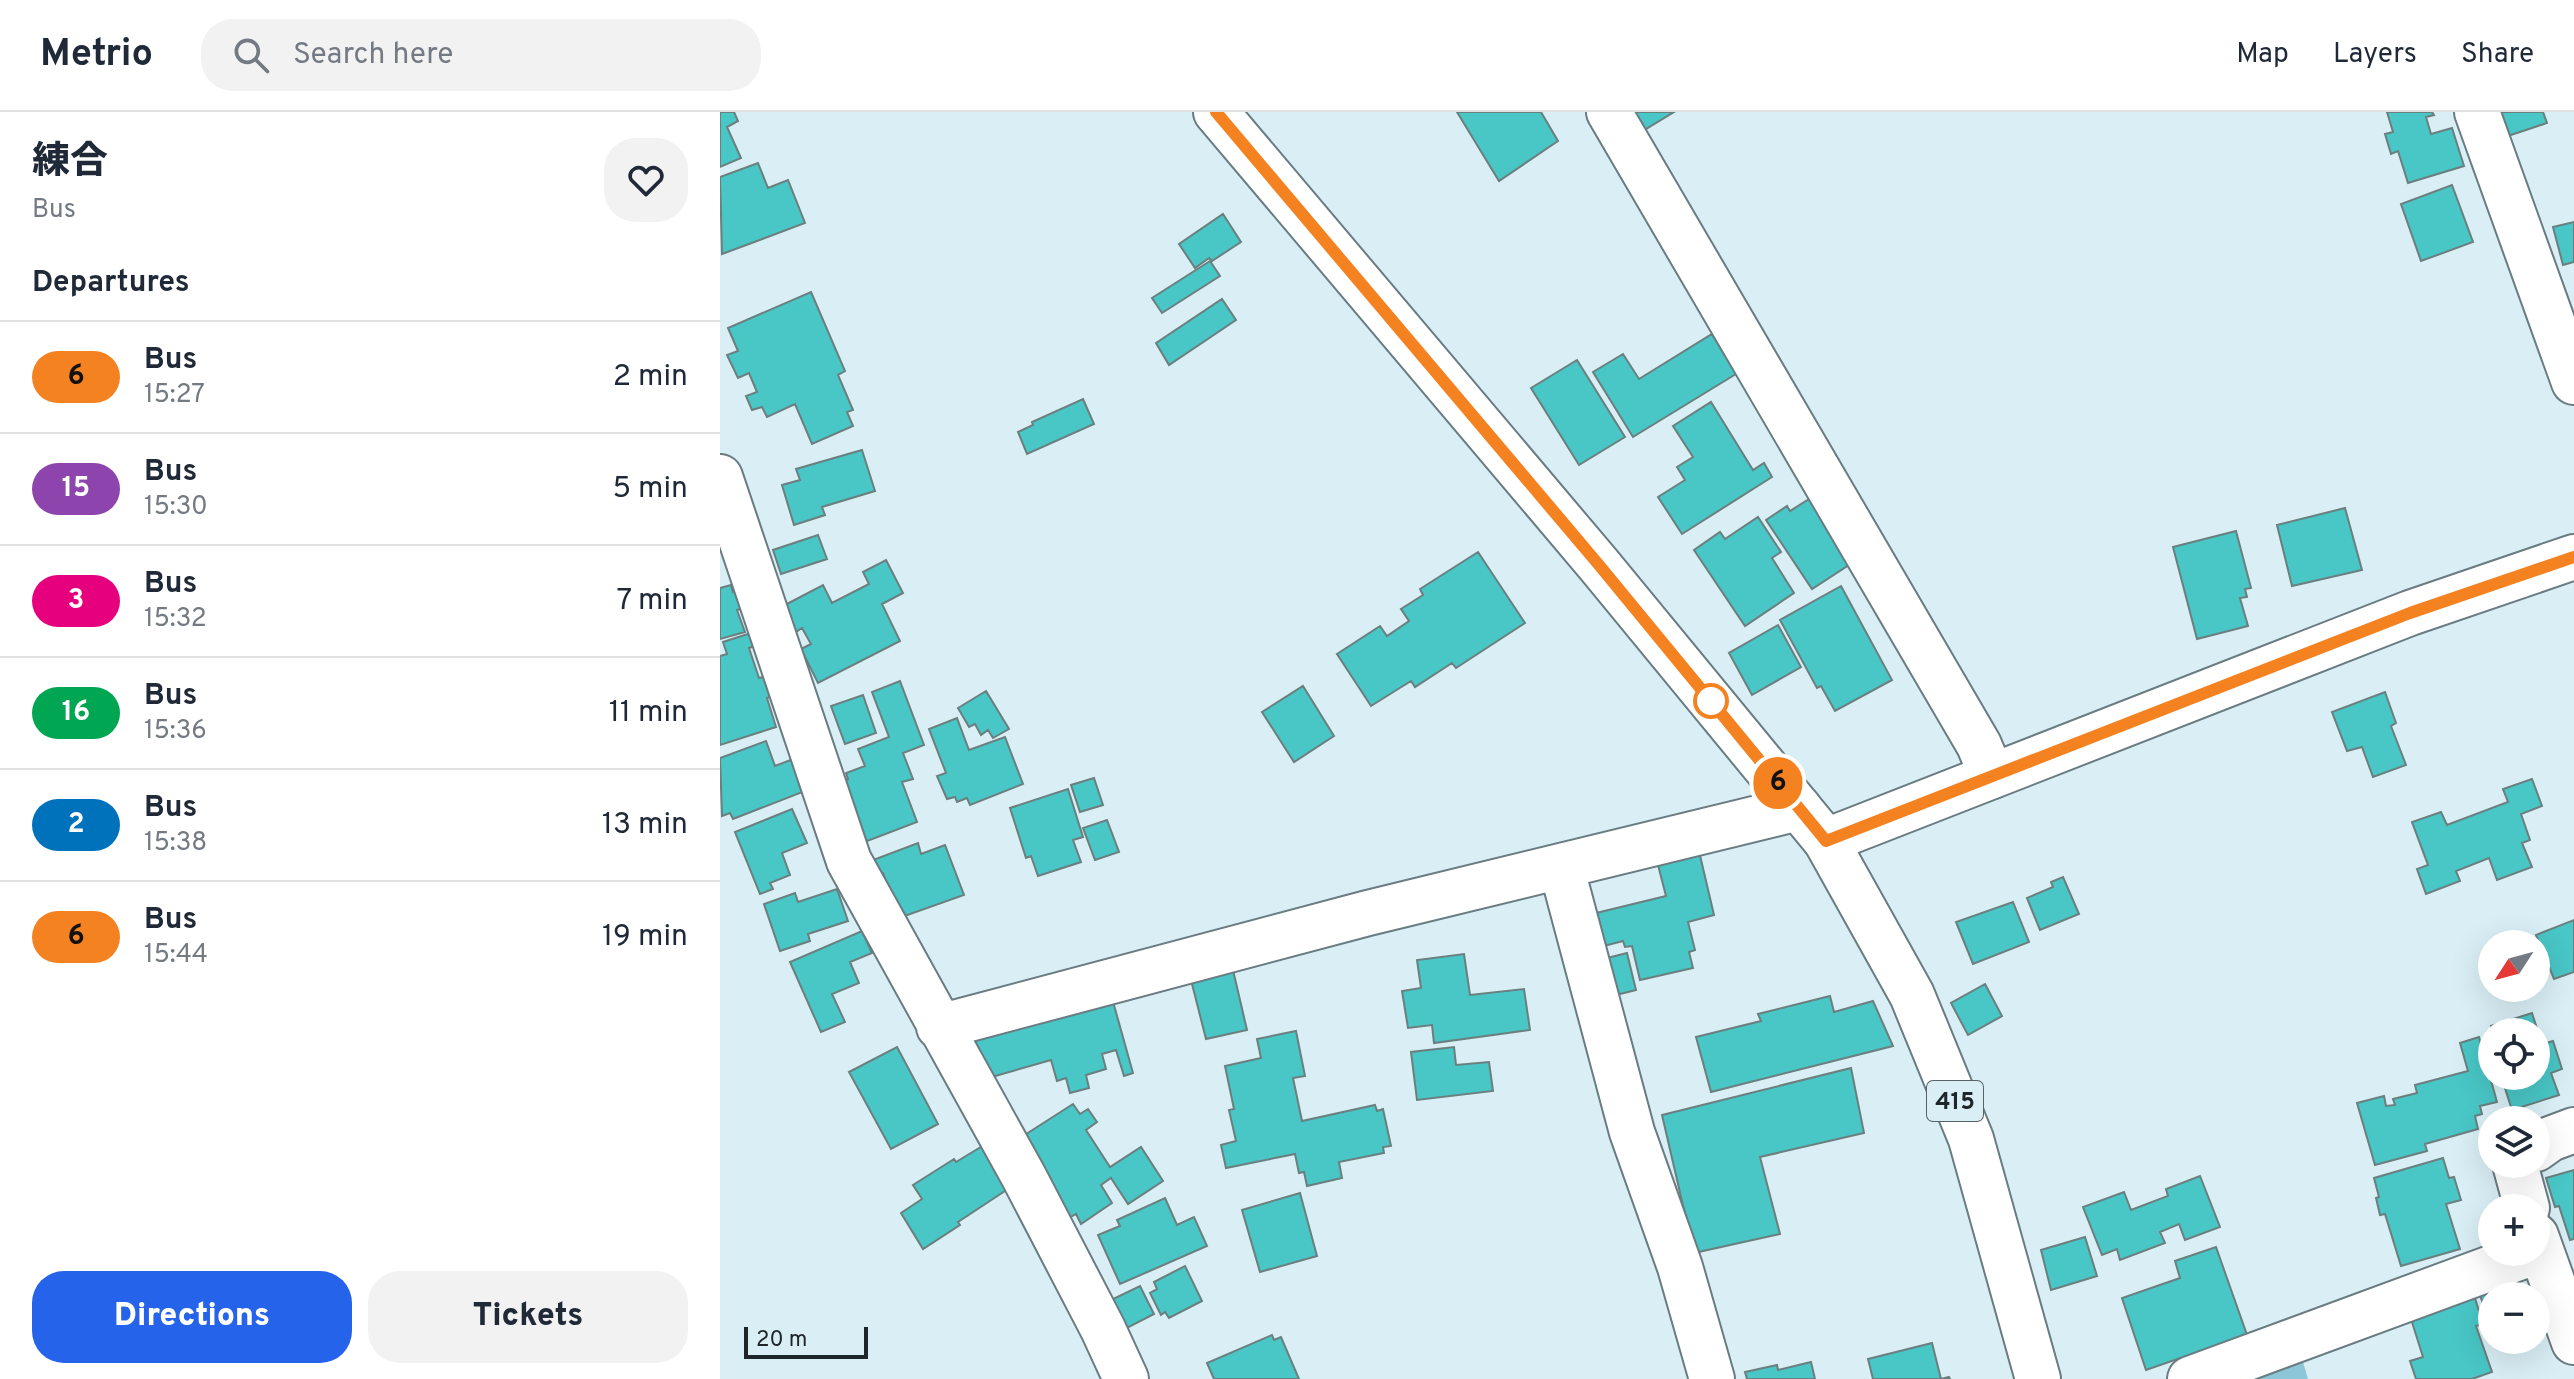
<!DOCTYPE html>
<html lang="en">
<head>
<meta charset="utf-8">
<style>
	body { margin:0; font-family:Overpass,"Noto Sans JP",sans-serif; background:#f2f2f3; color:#1f2937; height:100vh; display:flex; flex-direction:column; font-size:30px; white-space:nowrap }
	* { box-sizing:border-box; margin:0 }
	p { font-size:26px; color:#747a83 }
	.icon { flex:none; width:44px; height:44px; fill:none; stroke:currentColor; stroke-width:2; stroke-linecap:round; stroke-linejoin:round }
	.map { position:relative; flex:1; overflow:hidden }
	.side { display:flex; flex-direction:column; background:#fff; width:720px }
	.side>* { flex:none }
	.badge { padding:0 16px; border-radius:26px; font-size:28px; line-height:52px }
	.needle { width:52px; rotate:234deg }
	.buttons { position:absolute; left:1758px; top:818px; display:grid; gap:16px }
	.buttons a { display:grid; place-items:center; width:72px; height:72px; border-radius:50%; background:#fff; box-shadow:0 8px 32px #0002; font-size:40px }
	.scale { position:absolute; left:24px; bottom:20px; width:124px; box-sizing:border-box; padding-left:8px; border:4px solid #1e2629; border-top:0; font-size:22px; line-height:28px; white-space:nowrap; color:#1e2629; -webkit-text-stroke:6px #d9eef5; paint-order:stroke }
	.map>.badge { position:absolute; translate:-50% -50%; box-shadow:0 0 0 4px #fff }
	h2 { padding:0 32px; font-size:30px; line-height:72px }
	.round { display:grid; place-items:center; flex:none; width:84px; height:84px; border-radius:32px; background:#f2f2f3 }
	.summary { display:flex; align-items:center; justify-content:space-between; height:136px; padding:0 32px }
	h1 { font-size:38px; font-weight:800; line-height:60px }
	.primary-button { display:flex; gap:16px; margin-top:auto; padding:16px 32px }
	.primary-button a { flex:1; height:92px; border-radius:32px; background:#2563eb; color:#fff; font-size:32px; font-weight:800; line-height:92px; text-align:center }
	.primary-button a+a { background:#f2f2f3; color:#1f2937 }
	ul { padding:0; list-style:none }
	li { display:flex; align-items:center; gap:24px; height:112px; padding:0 32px; border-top:2px solid #e0e1e3 }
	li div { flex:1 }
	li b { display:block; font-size:30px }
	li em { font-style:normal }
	li .badge { min-width:88px; font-weight:700; text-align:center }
	header { display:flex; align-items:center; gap:48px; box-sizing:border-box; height:112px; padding:0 40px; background:#fff; border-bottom:2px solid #e0e1e3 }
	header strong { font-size:38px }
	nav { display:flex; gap:44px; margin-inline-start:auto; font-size:28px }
	.search { width:560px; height:72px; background:#f2f2f3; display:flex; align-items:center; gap:20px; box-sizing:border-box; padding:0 28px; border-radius:32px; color:#747a83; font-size:30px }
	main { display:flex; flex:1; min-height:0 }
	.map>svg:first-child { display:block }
	.green { fill:#8cc6d9 }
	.building { fill:#49c6c6; stroke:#6a7f7e; stroke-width:2 }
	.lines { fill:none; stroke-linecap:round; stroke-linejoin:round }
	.minor-casing { stroke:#697c82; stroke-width:48 }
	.major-casing { stroke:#697c82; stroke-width:48 }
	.highway-casing { stroke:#697c82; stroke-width:48 }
	.minor { stroke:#fff; stroke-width:44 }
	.major { stroke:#fff; stroke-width:44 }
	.highway { stroke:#fff; stroke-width:44 }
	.line-casing { stroke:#fff; stroke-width:18 }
	.line { stroke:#f58220; stroke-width:12 }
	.stop-dot { fill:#fff; stroke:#f58220; stroke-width:4 }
	.labels { text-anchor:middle; stroke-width:6; stroke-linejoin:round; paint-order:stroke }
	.shield { fill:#d9eef5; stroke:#566266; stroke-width:2 }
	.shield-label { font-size:24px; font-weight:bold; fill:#1e2629 }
</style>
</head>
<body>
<header>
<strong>Metrio</strong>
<div class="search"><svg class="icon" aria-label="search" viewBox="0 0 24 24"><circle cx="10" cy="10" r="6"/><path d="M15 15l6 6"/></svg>Search here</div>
<nav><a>Map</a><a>Layers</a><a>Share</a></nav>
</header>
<main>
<section class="side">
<div class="summary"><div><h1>練合</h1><p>Bus</p></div><a class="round"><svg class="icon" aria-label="heart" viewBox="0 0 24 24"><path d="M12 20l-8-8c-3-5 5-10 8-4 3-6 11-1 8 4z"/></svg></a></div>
<h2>Departures</h2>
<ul>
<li><span class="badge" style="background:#f58220;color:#111">6</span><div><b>Bus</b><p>15:27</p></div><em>2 min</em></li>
<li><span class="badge" style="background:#8e44ad;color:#fff">15</span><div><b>Bus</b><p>15:30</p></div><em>5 min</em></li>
<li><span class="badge" style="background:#e6007e;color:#fff">3</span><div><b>Bus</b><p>15:32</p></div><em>7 min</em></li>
<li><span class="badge" style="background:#00a651;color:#fff">16</span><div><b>Bus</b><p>15:36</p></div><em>11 min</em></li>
<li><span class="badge" style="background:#0072bc;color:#fff">2</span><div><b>Bus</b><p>15:38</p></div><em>13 min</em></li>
<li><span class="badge" style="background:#f58220;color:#111">6</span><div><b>Bus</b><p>15:44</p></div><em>19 min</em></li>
</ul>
<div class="primary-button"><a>Directions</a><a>Tickets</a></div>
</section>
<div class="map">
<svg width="1854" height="1267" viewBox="0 0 1854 1267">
	<rect width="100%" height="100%" fill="#d9eef5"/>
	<path class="green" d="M1583,1250L1588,1267H1533Z"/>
	<path class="building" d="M0,0H14L18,9L7,15L21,46L0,55Z
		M737,0H821L838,29L779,69Z
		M909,0H954L921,20Z
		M1667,0H1712L1714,3L1706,5L1711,22L1732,16L1744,54L1688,71L1678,39L1671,42L1665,22L1673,20Z
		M1776,0H1823L1827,11L1785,25Z
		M38,51L48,76L68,68L85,111L2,142L0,65Z
		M1732,73L1753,130L1701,149L1681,92Z
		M503,102L521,130L492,149L489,146L475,156L459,132Z
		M1854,110V150L1843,153L1833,115Z
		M490,149L500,164L442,201L432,186Z
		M91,180L125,259L118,263L133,298L127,300L133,314L92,332L75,292L47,305L42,295L32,298L26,284L37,280L29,261L18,266L7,243L18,239L8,216Z
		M502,187L516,208L449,253L436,231Z
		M992,222L1016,262L913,325L873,260L903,242L919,267Z
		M857,248L905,325L859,353L811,276Z
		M363,287L374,312L307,342L298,320L313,313L312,310Z
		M991,290L1033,358L1044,351L1052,365L962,422L938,385L965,368L957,355L973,345L953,314Z
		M142,338L155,379L102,395L105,403L74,413L62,373L80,368L76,357Z
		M1089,387L1132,451L1092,477L1046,408L1067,394L1070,399Z
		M1625,396L1642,458L1572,474L1557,413Z
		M1038,405L1061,440L1052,446L1074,481L1025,514L974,438L1000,420L1005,427Z
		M1516,419L1531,476L1525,477L1527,485L1520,486L1528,514L1477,527L1453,435Z
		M98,423L107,447L61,462L53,438Z
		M758,440L805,511L736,556L732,551L695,575L691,569L651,594L617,542L660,514L667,524L689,509L681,497L703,483L700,477Z
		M166,448L183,481L162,492L180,529L98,571L81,537L91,532L82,516L76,520L63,494L103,473L112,491L149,472L143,460Z
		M11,473L13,480L17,478L24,496L17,498L25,520L0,527V476Z
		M1121,474L1172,568L1115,599L1101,574L1097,576L1060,508Z
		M1058,513L1081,555L1032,583L1009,541Z
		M34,520L38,533L29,536L39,566L47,564L54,584L47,586L56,615L0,633V544L7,542L3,530Z
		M180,569L204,633L183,641L193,667L182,670L197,710L142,731L119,670L128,667L126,661L145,654L138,637L169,625L152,580Z
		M583,574L614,624L574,650L542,600Z
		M266,579L289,617L273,626L268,618L261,623L255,612L249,615L238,596Z
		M1665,580L1676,611L1671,614L1686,653L1653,665L1642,635L1627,639L1612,600Z
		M143,583L156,621L125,632L111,594Z
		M237,606L249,638L285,625L303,672L250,693L247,686L237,690L235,685L227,687L217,664L226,661L209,617Z
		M46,629L55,654L73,647L85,679L13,707L10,701L2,704L0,646Z
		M374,666L383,693L360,700L351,673Z
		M1812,667L1822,694L1801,702L1810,728L1802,731L1812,755L1777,768L1769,746L1736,759L1740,769L1706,782L1697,757L1708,753L1692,710L1721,700L1727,713L1788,690L1783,677Z
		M348,677L363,725L353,728L361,750L318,764L311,744L306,746L290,696Z
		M72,697L87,731L62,741L70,763L50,771L53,777L40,782L15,720Z
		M387,708L399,740L375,748L363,716Z
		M198,731L201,742L225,733L244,783L179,806L163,761L158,763L153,748Z
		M979,739L994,803L968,810L975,838L969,840L973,856L920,868L912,834L905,835L903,829L880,835L872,802L946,784L937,749Z
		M1343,765L1359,802L1320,818L1307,786L1333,775L1331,770Z
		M117,777L128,809L88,822L90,829L60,839L44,792L75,781L78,790Z
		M1293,790L1309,830L1253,852L1236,810Z
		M1854,808V860L1834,867L1816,823Z
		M142,819L152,841L130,850L139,871L112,882L125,910L101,920L70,850Z
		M907,841L916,878L888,885L879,848Z
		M744,842L750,883L804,877L810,918L714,931L712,913L688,916L682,879L701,876L697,848Z
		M513,858L527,918L486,927L471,868Z
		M1265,872L1282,904L1248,923L1231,891Z
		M1110,884L1114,900L1153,889L1173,934L991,980L976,925L1041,909L1038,902Z
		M392,886L413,961L404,964L396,938L382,942L386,957L366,963L369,976L350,981L346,966L337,969L331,948L265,967L252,924Z
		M1812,901L1822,932L1833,929L1842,957L1831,961L1839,983L1792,998L1781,964H1816V920H1773L1771,914Z
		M576,919L585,964L573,966L582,1009L655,993L657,999L663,997L671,1034L663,1035L664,1041L619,1050L622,1066L587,1074L584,1060L579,1061L575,1042L506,1056L501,1033L516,1029L509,998L514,997L505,954L541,946L537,927Z
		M1759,925L1777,990L1760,994L1762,1002L1755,1004L1758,1017L1705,1032L1707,1039L1655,1053L1637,991L1664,984L1666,994L1675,993L1673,987L1697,981L1695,973L1748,959L1740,931Z
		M177,935L218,1012L171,1037L129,960Z
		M734,935L736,953L769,950L773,979L697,988L691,940Z
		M1131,956L1144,1021L1040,1045L1060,1122L974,1141L942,1003Z
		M353,992L360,1002L368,997L377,1010L366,1018L390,1055L421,1035L443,1069L408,1092L391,1066L381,1073L392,1091L361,1112L356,1102L349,1106L325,1070L331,1067L326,1060L323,1063L300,1026Z
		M264,1033L291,1075L238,1110L240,1113L203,1137L181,1101L202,1087L193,1073L234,1047L236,1050Z
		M1723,1046L1729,1066L1734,1065L1741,1088L1726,1092L1740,1137L1681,1154L1665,1102L1660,1103L1656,1086L1659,1085L1654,1066Z
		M1854,1058V1127L1850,1128L1839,1094L1835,1095L1826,1066Z
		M1480,1064L1500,1115L1465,1128L1459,1112L1440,1120L1445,1131L1400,1148L1397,1137L1382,1143L1363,1095L1404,1080L1411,1098L1448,1084L1446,1077Z
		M580,1081L597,1144L540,1160L522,1098Z
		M445,1086L457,1113L474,1105L487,1134L400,1172L378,1123L400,1114L397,1108Z
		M1365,1125L1377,1164L1331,1178L1321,1138Z
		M1496,1135L1527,1223L1426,1258L1402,1186L1460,1166L1455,1149Z
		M465,1154L482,1189L449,1206L445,1200L441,1203L430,1181L437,1177L434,1170Z
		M1791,1172L1795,1184H1772V1217L1760,1183Z
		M420,1174L434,1202L403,1218L389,1189Z
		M1755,1186L1763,1212L1756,1214L1772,1260L1752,1267H1696L1690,1249L1703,1245L1691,1207Z
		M552,1223L554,1228L561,1225L579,1267H494L487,1251Z
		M1212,1231L1221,1267L1229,1265L1230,1267H1153L1148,1247Z
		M1091,1250L1095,1267H1027L1025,1260L1057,1253L1058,1258Z"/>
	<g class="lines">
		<g class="minor-casing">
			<path id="minor" d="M889,0L1259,633L1272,664
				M1757,0L1854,270
				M0,365L129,749L304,1065L383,1217L406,1267
				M841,754L912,1020L960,1155L992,1267
				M219,915L648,801L1079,696
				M1816,1037L1830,1027L1854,1018
				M1795,1052L1807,1096
				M1816,1124L1854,1230
				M1470,1267L1820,1138"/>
		</g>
		<g class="major-casing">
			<path id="major" d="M1106,729L1690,501L1854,445"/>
		</g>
		<g class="highway-casing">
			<path id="highway" d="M496,0L879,453L1106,729L1192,883L1251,1027L1318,1267"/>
		</g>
		<use href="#minor" class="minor"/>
		<use href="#major" class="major"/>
		<use href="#highway" class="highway"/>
	</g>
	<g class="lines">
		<g class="line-casing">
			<path id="line" d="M496,0L879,453L1106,729L1690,501L1854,445"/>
		</g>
		<use href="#line" class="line"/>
	</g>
	<circle class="stop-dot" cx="991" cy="589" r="16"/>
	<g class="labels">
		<rect class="shield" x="1207" y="969" width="56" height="40" rx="6"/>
		<g class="shield-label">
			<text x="1235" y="997">415</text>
		</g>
	</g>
</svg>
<div class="buttons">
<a><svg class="needle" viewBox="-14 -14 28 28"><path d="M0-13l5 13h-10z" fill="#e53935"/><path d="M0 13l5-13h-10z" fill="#747a83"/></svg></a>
<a><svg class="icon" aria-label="locate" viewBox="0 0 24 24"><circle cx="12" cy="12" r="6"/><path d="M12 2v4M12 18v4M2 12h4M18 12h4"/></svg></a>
<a><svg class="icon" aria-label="layers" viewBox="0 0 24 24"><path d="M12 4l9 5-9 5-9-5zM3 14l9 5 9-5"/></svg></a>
<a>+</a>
<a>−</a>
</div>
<div class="scale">20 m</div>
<b class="badge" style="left:1058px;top:671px;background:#f58220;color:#111">6</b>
</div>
</main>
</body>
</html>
